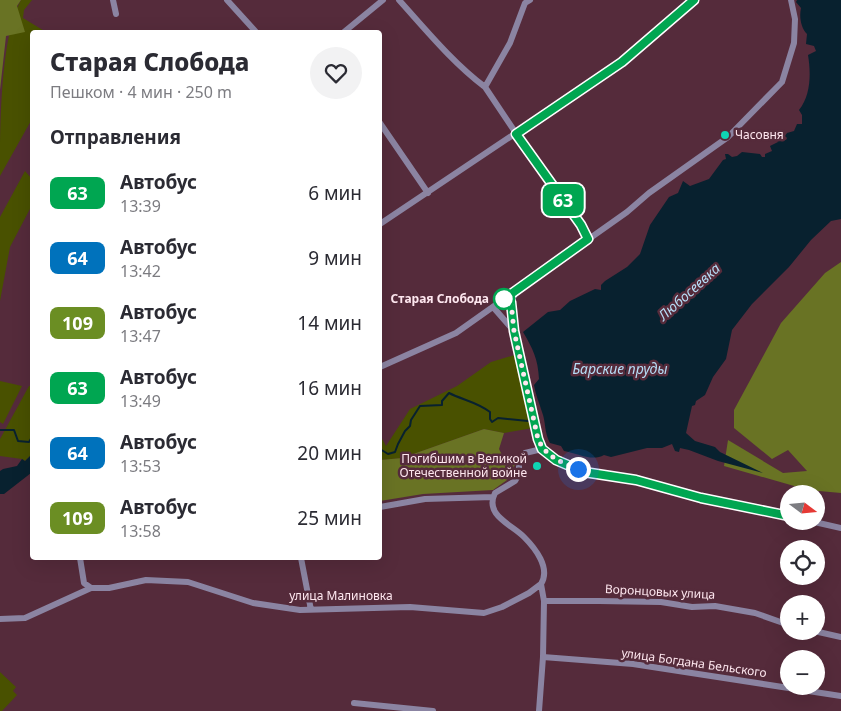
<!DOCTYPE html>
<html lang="ru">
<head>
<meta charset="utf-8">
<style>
	body { margin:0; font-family:"Noto Sans",sans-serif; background:#f2f2f3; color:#2b2b33; height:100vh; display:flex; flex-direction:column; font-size:19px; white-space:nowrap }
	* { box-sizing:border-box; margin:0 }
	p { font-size:16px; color:#7c7c81 }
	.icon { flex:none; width:28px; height:28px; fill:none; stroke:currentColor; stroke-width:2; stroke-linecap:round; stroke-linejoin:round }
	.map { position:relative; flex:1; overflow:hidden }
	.details { position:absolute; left:30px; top:30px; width:352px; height:530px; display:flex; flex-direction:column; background:#fff; border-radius:5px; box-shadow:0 5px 20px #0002 }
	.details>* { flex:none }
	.badge { padding:0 10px; border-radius:8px; font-size:18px; line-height:32px }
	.needle { width:32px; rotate:106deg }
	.controls { position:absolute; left:780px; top:485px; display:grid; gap:10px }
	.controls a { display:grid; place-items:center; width:45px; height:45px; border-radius:50%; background:#fff; box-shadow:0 5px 20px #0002; font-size:25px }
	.you { position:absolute; width:25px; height:25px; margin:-12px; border:4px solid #fff; border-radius:50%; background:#1a73e8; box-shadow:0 0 0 8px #1a73e833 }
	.map>.badge { position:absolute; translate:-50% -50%; box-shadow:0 0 0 2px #fff }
	h2 { padding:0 20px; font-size:19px; line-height:45px }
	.round { display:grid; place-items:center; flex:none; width:52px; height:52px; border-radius:26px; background:#f2f2f3 }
	.summary { display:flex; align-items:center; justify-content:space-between; height:85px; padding:0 20px }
	h1 { font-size:24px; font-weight:800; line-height:38px }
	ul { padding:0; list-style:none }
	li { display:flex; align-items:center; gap:15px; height:65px; padding:0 20px }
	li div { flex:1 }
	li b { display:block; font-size:19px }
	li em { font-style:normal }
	li .badge { min-width:55px; font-weight:700; text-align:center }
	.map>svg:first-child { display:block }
	.green { fill:#495100 }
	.forest { fill:#697324 }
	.water { fill:#08212f }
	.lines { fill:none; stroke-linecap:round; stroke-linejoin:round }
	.stream { stroke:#08212f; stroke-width:2 }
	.minor { stroke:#8b84a2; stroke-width:6 }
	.line-casing { stroke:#fff; stroke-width:11 }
	.line { stroke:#00a651; stroke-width:8 }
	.walk { stroke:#fee7ef; stroke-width:5; stroke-dasharray:0 9 }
	.poi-dot { fill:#0fd5b4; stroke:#552b3b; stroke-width:2 }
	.stop-dot { fill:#fff; stroke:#00a651; stroke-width:2.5 }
	.labels { text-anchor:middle; stroke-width:5; stroke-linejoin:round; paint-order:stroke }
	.poi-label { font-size:12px; fill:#fee7ef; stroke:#552b3b; text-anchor:start }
	.stop-label { font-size:12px; font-weight:bold; fill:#fee7ef; stroke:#552b3b; text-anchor:end }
	.street-label { font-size:12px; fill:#fee7ef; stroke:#552b3b }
	.water-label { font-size:14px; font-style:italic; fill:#b6ddf6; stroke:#552b3b }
</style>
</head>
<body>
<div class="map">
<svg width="841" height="711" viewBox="0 0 841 711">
	<rect width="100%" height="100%" fill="#552b3b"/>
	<path class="green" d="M21,0H32L24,10L23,18L46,32H32V119L0,176C0,130 0,37 21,0Z
		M25,171L32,179V205L10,247L0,301V217Z
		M518,354L533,428L504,433L484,429L402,458L380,460V435L386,446L410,409L457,386L491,362Z
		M0,381L22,386L3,424L0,422Z
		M29,386H32V461L30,456L25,461L22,459L0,456V439Z
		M0,672L16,687L13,691L17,695L2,711H0Z"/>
	<path class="forest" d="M0,0H21L17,6L25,32L6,36L0,90Z
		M841,262V493L808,490L724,466L728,440L783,473L807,471L788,450L772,459L734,428V410L781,323L825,273Z
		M484,429L504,433L499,449L506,463L518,459L507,480L493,490L423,494L380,501V460L402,458Z"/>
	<path class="water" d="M797,0H841V219L831,221L811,240L789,267L752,304L732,330L726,359L713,377L705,395L696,401L695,405L692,406L686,433L695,441L715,447L720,452L763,473L718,461L689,450L680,448L679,452L675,451L672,444L662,448H647L611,457L604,455C592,462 577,453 564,451L561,446L550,443C544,432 546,422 542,412C539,402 536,396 534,385L539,379C538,359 533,349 523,332L548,312L560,310L570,301L595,289L601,290V285L605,281L627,267L640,254L650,225L669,197L678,193L683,181L690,186L709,179L723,160L726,159L725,154H728L732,157L737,156L742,152L760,154L762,157H765V154L772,151L770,146L778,142L776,139L786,140L787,138L785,136L787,133L794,131L797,124H802V115L799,110C811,95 811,73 808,55L816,51L814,46L806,44L807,34C801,28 799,17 801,8L796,2Z
		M30,456L32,461L31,473L4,494H0V471L3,469L17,466L22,459L25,461Z"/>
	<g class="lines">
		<path class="stream" d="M0,430H14L18,441L29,442L32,437
			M380,449L388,454L395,452L398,444L405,431L410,426L411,420L420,406L442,405V401L449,393C463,400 477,402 490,412V419L492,422L498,418L528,421"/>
		<path class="minor" d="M113,0L116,14
			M227,0L256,32
			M399,0C426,30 453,63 485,87L548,181L581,225L588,239
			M344,32L383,0
			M485,87L510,43L525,3L530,0
			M380,123L428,193
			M380,224L622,62L694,0
			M516,292L511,302L512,314L537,439L542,449L556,460L584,472L636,480L701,498L789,516
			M493,307L514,331
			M380,367L456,333L627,212L649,193L728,137L782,82L794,43L795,19L791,0
			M380,507L425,499L493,497
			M810,521L841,528
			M80,558L84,583L91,588
			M301,558L311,610
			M541,584L544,601H599L661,602L692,607L715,606L755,613L789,625
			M541,584C551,568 535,548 524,537C511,524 484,515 495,493L515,481L519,474V462L525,453L542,449
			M0,619L25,618L91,588H109L146,580L188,582L253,603L300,610L410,607L484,613L502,607L529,593L541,584
			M814,631L841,637
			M543,657L633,664L841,696
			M354,703L433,711
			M539,711L543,657L544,601"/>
	</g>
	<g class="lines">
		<g class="line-casing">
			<path id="line" d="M694,0L622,62L516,134L581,225L588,239L504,299L511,302L514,331L538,439L542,449L556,460L584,472L636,480L701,498L789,516"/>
		</g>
		<use href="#line" class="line"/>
		<path class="walk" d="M504,299L511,302L514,331L538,439C546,457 561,462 578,469"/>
	</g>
	<g class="poi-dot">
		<circle cx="725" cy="135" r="5"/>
		<circle cx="537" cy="466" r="5"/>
	</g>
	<circle class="stop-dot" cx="504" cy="299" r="10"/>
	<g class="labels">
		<g class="poi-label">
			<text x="735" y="139">Часовня</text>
			<text x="527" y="463" text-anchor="end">Погибшим в Великой<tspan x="527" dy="14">Отечественной войне</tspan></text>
		</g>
		<g class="stop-label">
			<text x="489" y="303">Старая Слобода</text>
		</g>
		<g class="street-label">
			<text transform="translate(660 592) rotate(3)" y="4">Воронцовых улица</text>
			<text x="341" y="600">улица Малиновка</text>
			<text transform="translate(694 663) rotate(8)" y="4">улица Богдана Бельского</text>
		</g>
		<g class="water-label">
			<text transform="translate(689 292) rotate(-42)" y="5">Любосеевка</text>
			<text x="620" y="374">Барские пруды</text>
		</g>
	</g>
</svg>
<div class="controls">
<a><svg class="needle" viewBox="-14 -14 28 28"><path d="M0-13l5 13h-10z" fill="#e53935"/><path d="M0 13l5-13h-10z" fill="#7c7c81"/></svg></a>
<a><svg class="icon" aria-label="locate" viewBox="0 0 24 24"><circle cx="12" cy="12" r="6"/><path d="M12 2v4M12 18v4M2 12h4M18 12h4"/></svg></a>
<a>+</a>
<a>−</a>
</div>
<div class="you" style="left:578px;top:469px"></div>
<b class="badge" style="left:563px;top:200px;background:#00a651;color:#fff">63</b>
<section class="details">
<div class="summary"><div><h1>Старая Слобода</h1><p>Пешком · 4 мин · 250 m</p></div><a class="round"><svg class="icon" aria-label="heart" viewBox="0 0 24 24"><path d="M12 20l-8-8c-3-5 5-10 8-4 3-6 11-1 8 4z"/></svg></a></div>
<h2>Отправления</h2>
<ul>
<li><span class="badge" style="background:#00a651;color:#fff">63</span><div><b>Автобус</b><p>13:39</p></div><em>6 мин</em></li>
<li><span class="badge" style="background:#0072bc;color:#fff">64</span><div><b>Автобус</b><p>13:42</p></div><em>9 мин</em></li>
<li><span class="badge" style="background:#6b8e23;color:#fff">109</span><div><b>Автобус</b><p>13:47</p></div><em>14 мин</em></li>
<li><span class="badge" style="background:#00a651;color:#fff">63</span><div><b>Автобус</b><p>13:49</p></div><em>16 мин</em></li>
<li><span class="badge" style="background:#0072bc;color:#fff">64</span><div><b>Автобус</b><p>13:53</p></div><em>20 мин</em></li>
<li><span class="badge" style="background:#6b8e23;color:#fff">109</span><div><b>Автобус</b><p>13:58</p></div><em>25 мин</em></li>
</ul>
</section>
</div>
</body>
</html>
